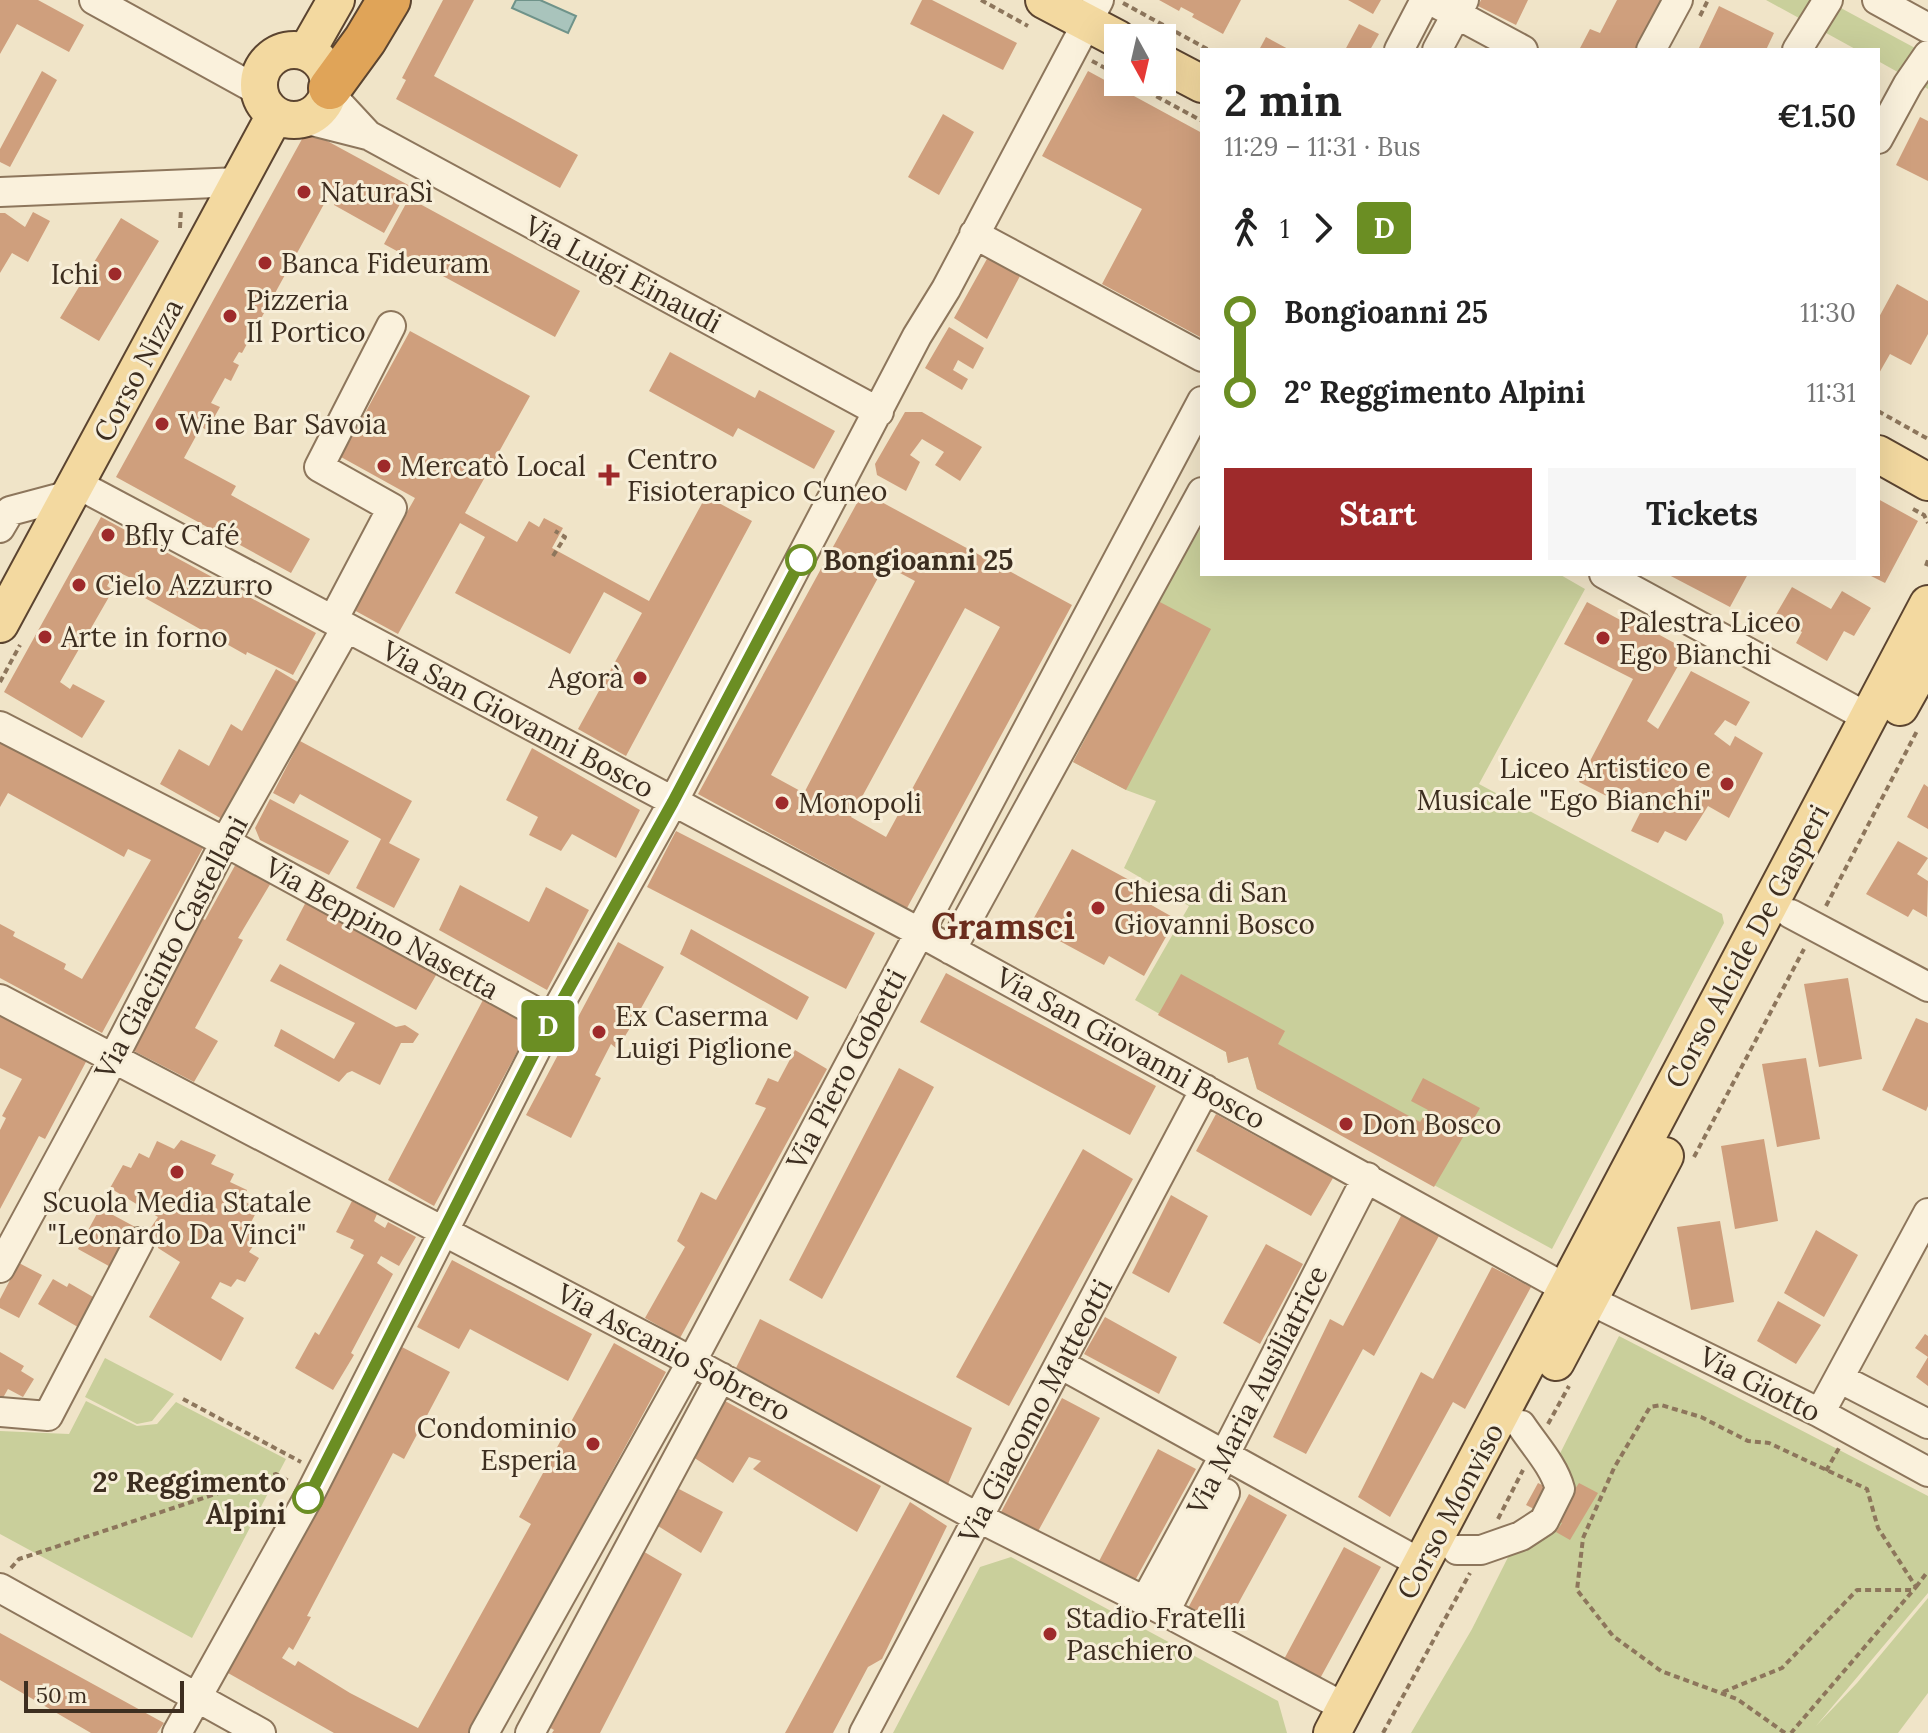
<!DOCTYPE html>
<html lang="en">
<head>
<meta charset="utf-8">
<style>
	body { margin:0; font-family:Lora,serif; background:#f6f6f6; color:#222; height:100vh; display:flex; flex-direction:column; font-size:30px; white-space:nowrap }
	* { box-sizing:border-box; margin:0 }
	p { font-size:26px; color:#767676 }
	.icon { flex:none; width:44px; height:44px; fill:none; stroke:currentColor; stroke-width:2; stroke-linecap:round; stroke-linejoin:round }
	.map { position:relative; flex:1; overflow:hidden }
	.details { position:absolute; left:1200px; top:48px; width:680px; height:528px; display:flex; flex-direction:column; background:#fff; border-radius:0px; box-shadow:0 8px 32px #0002 }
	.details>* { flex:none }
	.badge { padding:0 16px; border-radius:6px; font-size:28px; line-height:52px }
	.needle { width:52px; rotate:172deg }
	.fabs { position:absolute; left:1104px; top:24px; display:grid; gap:16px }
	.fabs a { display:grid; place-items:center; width:72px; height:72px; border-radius:0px; background:#fff; box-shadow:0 8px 32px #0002; font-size:40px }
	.scale { position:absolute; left:24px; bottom:20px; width:160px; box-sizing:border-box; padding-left:8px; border:4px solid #3d2e20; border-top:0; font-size:22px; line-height:28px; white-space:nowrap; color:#3d2e20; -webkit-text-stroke:6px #f7eed8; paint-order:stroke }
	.map>.badge { position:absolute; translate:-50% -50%; box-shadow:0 0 0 4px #fff }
	.legs { display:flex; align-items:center; gap:12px; height:88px; padding:0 24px; font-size:26px }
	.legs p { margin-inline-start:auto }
	.summary { display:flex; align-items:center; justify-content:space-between; height:136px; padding:0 24px }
	h1 { font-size:44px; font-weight:800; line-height:60px }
	.primary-button { display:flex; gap:16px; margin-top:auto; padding:16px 24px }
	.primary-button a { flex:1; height:92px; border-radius:0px; background:#9e2a2b; color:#fff; font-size:32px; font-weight:800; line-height:92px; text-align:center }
	.primary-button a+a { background:#f6f6f6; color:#222 }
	ul { padding:0 24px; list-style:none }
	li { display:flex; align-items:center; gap:28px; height:80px; font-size:30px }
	li i { display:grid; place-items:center; width:12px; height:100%; margin:0 10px; background:currentColor }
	li i::after { content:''; width:20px; height:20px; margin:-10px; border:6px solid; border-radius:50%; background:#fff }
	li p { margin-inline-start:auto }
	li:first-child i { background:linear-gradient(#0000 50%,currentColor 0) }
	li:last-child i { background:linear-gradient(currentColor 50%,#0000 0) }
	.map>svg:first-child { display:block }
	.green { fill:#c9cf9b }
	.water { fill:#a9c4bc; stroke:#6f938a; stroke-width:2 }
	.building { fill:#cf9f7d; fill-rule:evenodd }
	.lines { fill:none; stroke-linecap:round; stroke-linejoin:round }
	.minor-casing { stroke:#8d765c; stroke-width:32 }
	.major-casing { stroke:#5b4430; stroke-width:40 }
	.highway-casing { stroke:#5b4430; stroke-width:46 }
	.path { stroke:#8d765c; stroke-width:4; stroke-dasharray:6 4; stroke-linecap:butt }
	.minor { stroke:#faf1dc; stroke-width:28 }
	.major { stroke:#f3d9a0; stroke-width:36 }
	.highway { stroke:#e0a458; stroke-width:42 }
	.line-1-casing { stroke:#fff; stroke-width:18 }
	.line-1 { stroke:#6b8e23; stroke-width:12 }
	.poi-dot { fill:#9e2a2b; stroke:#f7eed8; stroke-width:3 }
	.stop-1-dot { fill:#fff; stroke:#6b8e23; stroke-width:4 }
	.labels { text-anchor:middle; stroke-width:6; stroke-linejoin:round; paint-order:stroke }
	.poi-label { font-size:28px; fill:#3d2e20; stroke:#f7eed8; text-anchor:start }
	.street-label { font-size:28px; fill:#3d2e20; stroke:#f7eed8 }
	.stop-label { font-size:28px; font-weight:bold; fill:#3d2e20; stroke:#f7eed8; text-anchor:start }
	.district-label { font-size:36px; font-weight:bold; fill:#6b2e1e; stroke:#f7eed8 }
</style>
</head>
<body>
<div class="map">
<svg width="1928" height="1733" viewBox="0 0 1928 1733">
	<rect width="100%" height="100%" fill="#f0e4c8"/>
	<path class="green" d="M1766,0H1826L1928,55V89L1878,61V50H1857Z
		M1202,526V574H1559L1585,589L1479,784L1722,914L1724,923L1552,1249L1257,1089L1248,1057L1228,1063L1226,1052L1135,1000L1189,906L1124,868L1156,801L1126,790L1073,762L1158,601Z
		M1619,1336L1928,1496V1593L1816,1726L1857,1683L1928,1598V1693L1898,1733H1411L1472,1629Z
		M105,1358L174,1394L152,1421L137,1424L85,1397Z
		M86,1401L137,1426L157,1424L176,1402L286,1459L192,1638L0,1534V1431L69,1434Z
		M1011,1557L1278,1701L1287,1733H893L980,1567Z"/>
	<path class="water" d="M516,0H540L576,16L568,33L512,8Z"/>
	<path class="building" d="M0,0H38L84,25L69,52L17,24L0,54Z
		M443,0H474L434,76L578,155L560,188L396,99L406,80L402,78Z
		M922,0H932L1017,43L1003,70L910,24Z
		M1159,0H1241L1223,34L1192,17L1194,14L1181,7L1179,11Z
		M1348,0H1381L1373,14Z
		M1481,0H1528L1516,25L1478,6Z
		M1617,0H1666L1640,50H1579L1590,29L1600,33Z
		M1719,6L1774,33L1766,50H1698Z
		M1359,24L1379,34L1370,50H1345Z
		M1266,37L1290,50H1259Z
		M42,71L57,80L10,167L0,162V149Z
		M1088,71L1202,133V338L1102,284L1142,209L1042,156Z
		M943,114L974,132L939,195L908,177Z
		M1920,117L1928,121V181L1896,165Z
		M307,130L410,186L384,233L334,205L337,200L329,195L242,353L239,352L233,362L239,365L231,381L225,378L211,403L220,407L207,430L201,427L184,458L236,486L231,495L310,539L291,573L116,477Z
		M409,198L580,291L555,337L384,244Z
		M33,212L50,221L28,262L12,253L0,273V213H5L25,227Z
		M121,218L159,241L99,341L60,318Z
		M988,257L1020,276L987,339L954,318Z
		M1897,284L1928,301V334L1911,365L1890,354L1878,375V319Z
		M949,327L984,348L973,369L958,360L953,370L968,379L962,390L925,368Z
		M410,331L530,396L465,513L517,542L529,521L539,527L544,518L563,528L552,548L649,601L706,496L752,521L626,756L578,729L642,613L604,592L570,654L455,593L485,537L460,523L398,634L352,609L415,498L341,457Z
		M670,352L755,398L759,390L835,431L814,469L738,428L733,437L649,391Z
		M905,412H922L982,447L960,481L935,465L944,452L922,439L910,455L920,462L906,491L877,475L875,464Z
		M863,492L1072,605L907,908L698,794ZM885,565L915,581L804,793L771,775ZM965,608L1000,627L886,837L851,817Z
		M1878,499L1918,521L1885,583L1867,574H1878Z
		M101,517L316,633L293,675L247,652L246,655L129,589L133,579L116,571L107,586L113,590L60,682L70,689L73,684L105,701L82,738L4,692Z
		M1667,574H1748L1730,607Z
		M1792,587L1831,609L1842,591L1871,608L1854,636L1844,631L1827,661L1796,643L1802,632L1775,616Z
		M1158,601L1211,629L1126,790L1073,762Z
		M1587,602L1624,622L1627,617L1687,650L1647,721L1658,729L1691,671L1750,702L1736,726L1725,720L1714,734L1730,746L1735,736L1763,753L1729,818L1708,806L1686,841L1665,831L1658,843L1631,831L1640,813L1579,782L1633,679L1564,644Z
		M276,669L301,684L224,820L160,784L179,749L209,766L231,724L242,731Z
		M0,740L204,846L102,1033L0,978V924L15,932L13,936L66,964L64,969L82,979L151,860L128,849L124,857L8,793L0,807Z
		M300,741L412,801L389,843L420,859L394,908L356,888L381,839L300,794L294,804L273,793Z
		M532,748L640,810L616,858L572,834L561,851L529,835L538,817L506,800Z
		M1924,784L1928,787V829L1907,817Z
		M270,799L349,841L329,875L260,840L255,828Z
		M676,831L875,933L846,989L647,887Z
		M1898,841L1928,858L1917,874L1928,881L1927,917L1913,909L1908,917L1866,894Z
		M1072,849L1144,888L1139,898L1176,919L1144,976L1109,956L1104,965L1030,925Z
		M238,860L272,881L238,938L243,940L195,1028L218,1041L194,1082L130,1049L200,917L205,920Z
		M460,885L529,922L546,887L589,910L547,990L439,930Z
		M308,898L439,970L416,1010L286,940Z
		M691,929L809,997L797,1020L680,954Z
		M618,942L664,967L639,1012L634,1011L631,1017L635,1020L617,1049L611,1044L595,1075L601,1078L571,1138L526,1115Z
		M280,964L396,1027L405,1025L419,1034L413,1043H401L380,1085L352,1071L347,1073L339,1082L274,1046L281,1029L334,1059L355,1023L270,981Z
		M946,973L1156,1086L1130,1135L920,1022Z
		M1181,974L1285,1031L1278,1044L1420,1122L1428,1110L1411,1101L1423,1078L1480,1108L1434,1187L1257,1089L1248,1057L1228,1063L1226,1052L1158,1015Z
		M1848,978L1862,1059L1819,1067L1804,984Z
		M484,998L531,1026L434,1206L388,1180Z
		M0,1014L87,1060L45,1139L39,1136L0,1209V1130L6,1118L2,1116L22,1079L0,1068Z
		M1916,1018L1928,1023V1106L1926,1111L1882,1090Z
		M795,1050L827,1069L680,1338L645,1318L685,1247L677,1241L701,1192L716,1200L766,1108L755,1104L768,1078L778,1082Z
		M1806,1058L1820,1139L1777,1147L1762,1064Z
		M899,1068L934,1087L822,1299L789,1280Z
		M1216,1114L1333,1178L1311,1216L1196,1151Z
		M1764,1139L1778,1221L1735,1229L1721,1146Z
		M181,1140L216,1155L211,1164L234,1174L230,1182L247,1190L242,1200L258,1209L248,1228L260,1236L249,1252L259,1258L245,1282L237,1279L231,1287L220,1282L211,1298L244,1318L221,1361L149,1317L180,1262L158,1248L159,1241L150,1229L158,1217L110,1188L123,1165L131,1168L139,1153L149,1158L157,1141L174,1149Z
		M1083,1149L1133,1179L1009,1406L956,1377Z
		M1171,1195L1208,1216L1169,1293L1132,1273Z
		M352,1201L377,1214L374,1221L385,1228L388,1222L416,1237L399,1266L381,1256L377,1263L393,1274L351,1353L354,1355L333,1390L295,1368L315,1332L319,1335L364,1255L350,1248L354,1240L336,1232Z
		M100,1208L139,1229L116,1270L78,1249Z
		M1402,1214L1440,1234L1374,1356L1363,1349L1306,1454L1273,1437L1330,1319L1343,1326Z
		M1720,1221L1734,1302L1691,1310L1677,1227Z
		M1816,1230L1858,1255L1824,1317L1784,1293Z
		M1266,1244L1303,1264L1260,1344L1223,1323Z
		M452,1260L592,1334L568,1381L470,1329L459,1349L417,1327Z
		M19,1263L42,1275L19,1318L0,1308V1299Z
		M1492,1267L1531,1287L1465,1409L1453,1402L1390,1517L1358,1497L1421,1372L1433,1379Z
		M53,1279L67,1287L69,1283L100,1301L83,1330L38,1304Z
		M1778,1301L1821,1325L1796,1364L1757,1341Z
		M1105,1317L1177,1357L1159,1394L1084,1354Z
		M760,1319L972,1428L948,1484L736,1368Z
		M1925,1334L1928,1336V1357L1915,1348Z
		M614,1343L666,1372L469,1733H334L228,1673L400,1346L450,1372L404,1459L393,1453L307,1616L311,1617L293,1650L289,1647L282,1658L295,1666L298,1661L350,1693L418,1728L531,1524L519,1517Z
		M0,1352L24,1366L21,1371L34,1379L23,1397L8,1389L0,1403Z
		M1928,1357V1386L1916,1377Z
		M1062,1398L1100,1418L1036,1535L1000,1514Z
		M725,1401L881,1486L857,1532L753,1469L761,1461L749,1457L733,1483L693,1457Z
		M1158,1449L1196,1469L1132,1586L1097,1565Z
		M1538,1483L1569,1498L1579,1483L1598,1493L1570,1540L1556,1532L1562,1523L1526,1505Z
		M679,1489L723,1512L701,1553L658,1526Z
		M1249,1494L1287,1515L1223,1631L1187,1610Z
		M910,1502L947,1526L882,1659L868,1667L833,1733H785Z
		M1344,1547L1381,1567L1317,1684L1282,1663Z
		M641,1550L682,1574L600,1733H552L554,1730L547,1726Z
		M0,1633L164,1723L157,1733H91L0,1680Z"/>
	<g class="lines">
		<g class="minor-casing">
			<path id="minor" d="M94,0L259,91
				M1430,0L1523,50
				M1877,0L1928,28
				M1399,50L1425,0
				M1437,50L1464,0
				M1651,50L1678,0
				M1797,50L1828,0
				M329,93L368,135L879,412
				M304,119L367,135
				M1878,139L1908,84L1928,55
				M0,192L239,182
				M974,234L1202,357
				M77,484L919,932L1567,1289L1820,1413L1928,1472
				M0,528L10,511L70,495
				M1604,574L1867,717
				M333,620L392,508L319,467L391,326
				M0,726L225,842L551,1020
				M1791,914L1928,987
				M951,950L1202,492
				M0,999L674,1352L979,1518L1145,1601L1346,1708
				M0,1268L104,1076L225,842L346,628
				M1060,1364L1422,1564
				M1839,1378L1928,1424
				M0,1412L48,1416L139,1242
				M1820,1413L1928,1213
				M1457,1550H1481L1521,1536L1544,1521L1560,1489C1554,1466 1535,1446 1521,1425
				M0,1588L261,1733
				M1145,1601L1225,1454L1367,1177
				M1165,1612L1225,1493
				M177,1733L308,1498L551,1020L673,802L917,336L946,289L1099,0
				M484,1733L692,1361L1202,401
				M530,1733L721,1377
				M864,1733L1205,1089"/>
		</g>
		<g class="major-casing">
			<path id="major" d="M1044,0L1118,39
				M259 85a35 35 0 1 1 70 0a35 35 0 1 1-70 0Z
				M307,51L336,0
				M1162,63L1202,84
				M1878,454L1928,482
				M0,624L275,115
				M1900,707L1928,657
				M1556,1362L1665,1156
				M1332,1733L1928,604"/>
		</g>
		<g class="highway-casing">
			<path id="highway" d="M330,88L365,40L389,0"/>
		</g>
		<path class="path" d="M981,0L1028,26
			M1123,3L1209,50
			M1700,16L1708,0
			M1092,61L1118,75
			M1130,82L1202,121
			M180,228L181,209
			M1878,411L1928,439
			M1913,509L1924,515L1928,523
			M553,556L565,537L555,531
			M1926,566L1928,560
			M0,682L20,645
			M1826,906L1918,729
			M1694,1157L1804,949
			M183,1399L301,1462
			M1548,1424L1569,1386
			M1826,1471L1839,1448
			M1498,1519L1523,1470
			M11,1568L19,1559L276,1474L290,1482
			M1916,1587L1928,1571
			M1723,1692L1782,1668L1857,1590H1912
			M1383,1733L1470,1573
			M1785,1733L1737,1699L1661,1671L1613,1636L1577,1590L1583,1538L1614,1468L1650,1407L1661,1405L1701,1417L1748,1441L1769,1443L1867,1489L1878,1528L1916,1587L1791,1733"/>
		<use href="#minor" class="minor"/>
		<use href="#major" class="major"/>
		<use href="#highway" class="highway"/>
	</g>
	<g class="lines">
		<g class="line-1-casing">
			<path id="line-1" d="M308,1498L544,1033L673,802L801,560"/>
		</g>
		<use href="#line-1" class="line-1"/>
	</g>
	<g class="poi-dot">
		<circle cx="304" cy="192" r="8"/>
		<circle cx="265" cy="263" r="8"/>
		<circle cx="115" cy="274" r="8"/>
		<circle cx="230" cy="316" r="8"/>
		<circle cx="162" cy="424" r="8"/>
		<circle cx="384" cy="466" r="8"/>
		<path d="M605 463h8v8h8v8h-8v8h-8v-8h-8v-8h8z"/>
		<circle cx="108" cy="535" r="8"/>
		<circle cx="79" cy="585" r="8"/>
		<circle cx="45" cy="637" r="8"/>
		<circle cx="1603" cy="638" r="8"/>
		<circle cx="640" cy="678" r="8"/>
		<circle cx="1727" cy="784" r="8"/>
		<circle cx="782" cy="803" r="8"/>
		<circle cx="1098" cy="908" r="8"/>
		<circle cx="599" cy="1032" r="8"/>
		<circle cx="1346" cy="1124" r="8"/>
		<circle cx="177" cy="1172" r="8"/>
		<circle cx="593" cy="1444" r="8"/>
		<circle cx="1050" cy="1634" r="8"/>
	</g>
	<g class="stop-1-dot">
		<circle cx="801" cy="560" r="14"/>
		<circle cx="308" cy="1498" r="14"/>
	</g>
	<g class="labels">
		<g class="poi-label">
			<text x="320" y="202">NaturaSì</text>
			<text x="281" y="273">Banca Fideuram</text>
			<text x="99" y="284" text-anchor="end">Ichi</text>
			<text x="246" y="310">Pizzeria<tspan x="246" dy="32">Il Portico</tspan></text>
			<text x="178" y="434">Wine Bar Savoia</text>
			<text x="627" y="469">Centro<tspan x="627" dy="32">Fisioterapico Cuneo</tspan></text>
			<text x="400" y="476">Mercatò Local</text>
			<text x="124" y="545">Bfly Café</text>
			<text x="95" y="595">Cielo Azzurro</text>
			<text x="1619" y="632">Palestra Liceo<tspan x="1619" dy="32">Ego Bianchi</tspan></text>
			<text x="61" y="647">Arte in forno</text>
			<text x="624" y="688" text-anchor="end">Agorà</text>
			<text x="1711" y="778" text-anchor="end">Liceo Artistico e<tspan x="1711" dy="32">Musicale "Ego Bianchi"</tspan></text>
			<text x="798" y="813">Monopoli</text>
			<text x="1114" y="902">Chiesa di San<tspan x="1114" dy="32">Giovanni Bosco</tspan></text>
			<text x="615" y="1026">Ex Caserma<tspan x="615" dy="32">Luigi Piglione</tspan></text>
			<text x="1362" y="1134">Don Bosco</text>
			<text x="177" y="1212" text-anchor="middle">Scuola Media Statale<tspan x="177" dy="32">"Leonardo Da Vinci"</tspan></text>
			<text x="577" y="1438" text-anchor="end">Condominio<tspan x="577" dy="32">Esperia</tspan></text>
			<text x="1066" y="1628">Stadio Fratelli<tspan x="1066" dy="32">Paschiero</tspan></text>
		</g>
		<g class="street-label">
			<text transform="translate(623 274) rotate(28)" y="10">Via Luigi Einaudi</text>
			<text transform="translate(138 370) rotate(-62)" y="10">Corso Nizza</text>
			<text transform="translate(518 719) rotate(28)" y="10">Via San Giovanni Bosco</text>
			<text transform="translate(382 928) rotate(29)" y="10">Via Beppino Nasetta</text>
			<text transform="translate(1747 946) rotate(-62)" y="10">Corso Alcide De Gasperi</text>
			<text transform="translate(171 947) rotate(-62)" y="10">Via Giacinto Castellani</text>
			<text transform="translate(1131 1048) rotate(29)" y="10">Via San Giovanni Bosco</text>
			<text transform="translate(846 1069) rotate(-62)" y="10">Via Piero Gobetti</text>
			<text transform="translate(674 1352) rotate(28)" y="10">Via Ascanio Sobrero</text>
			<text transform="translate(1760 1384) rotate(27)" y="10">Via Giotto</text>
			<text transform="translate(1257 1390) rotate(-63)" y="10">Via Maria Ausiliatrice</text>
			<text transform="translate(1035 1411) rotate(-62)" y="10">Via Giacomo Matteotti</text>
			<text transform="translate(1450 1511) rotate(-62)" y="10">Corso Monviso</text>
		</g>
		<g class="stop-label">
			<text x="823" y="570">Bongioanni 25</text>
			<text x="286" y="1492" text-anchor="end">2° Reggimento<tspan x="286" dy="32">Alpini</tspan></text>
		</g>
		<g class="district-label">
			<text x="1003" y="939">Gramsci</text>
		</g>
	</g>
</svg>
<div class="fabs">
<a><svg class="needle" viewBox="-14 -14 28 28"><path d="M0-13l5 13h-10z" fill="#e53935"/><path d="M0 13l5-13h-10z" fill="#767676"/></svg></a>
</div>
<div class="scale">50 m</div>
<b class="badge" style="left:548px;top:1026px;background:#6b8e23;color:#fff">D</b>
<section class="details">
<div class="summary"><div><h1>2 min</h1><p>11:29 – 11:31 · Bus</p></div><b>€1.50</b></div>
<div class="legs"><svg class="icon" aria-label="walk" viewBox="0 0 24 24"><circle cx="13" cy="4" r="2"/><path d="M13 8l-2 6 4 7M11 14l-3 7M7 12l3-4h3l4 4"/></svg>1<svg class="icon" aria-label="forward" viewBox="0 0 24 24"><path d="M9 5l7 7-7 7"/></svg><b class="badge" style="background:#6b8e23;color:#fff">D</b></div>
<ul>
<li><i style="color:#6b8e23"></i><b>Bongioanni 25</b><p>11:30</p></li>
<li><i style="color:#6b8e23"></i><b>2° Reggimento Alpini</b><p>11:31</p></li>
</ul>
<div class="primary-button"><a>Start</a><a>Tickets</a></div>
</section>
</div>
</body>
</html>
